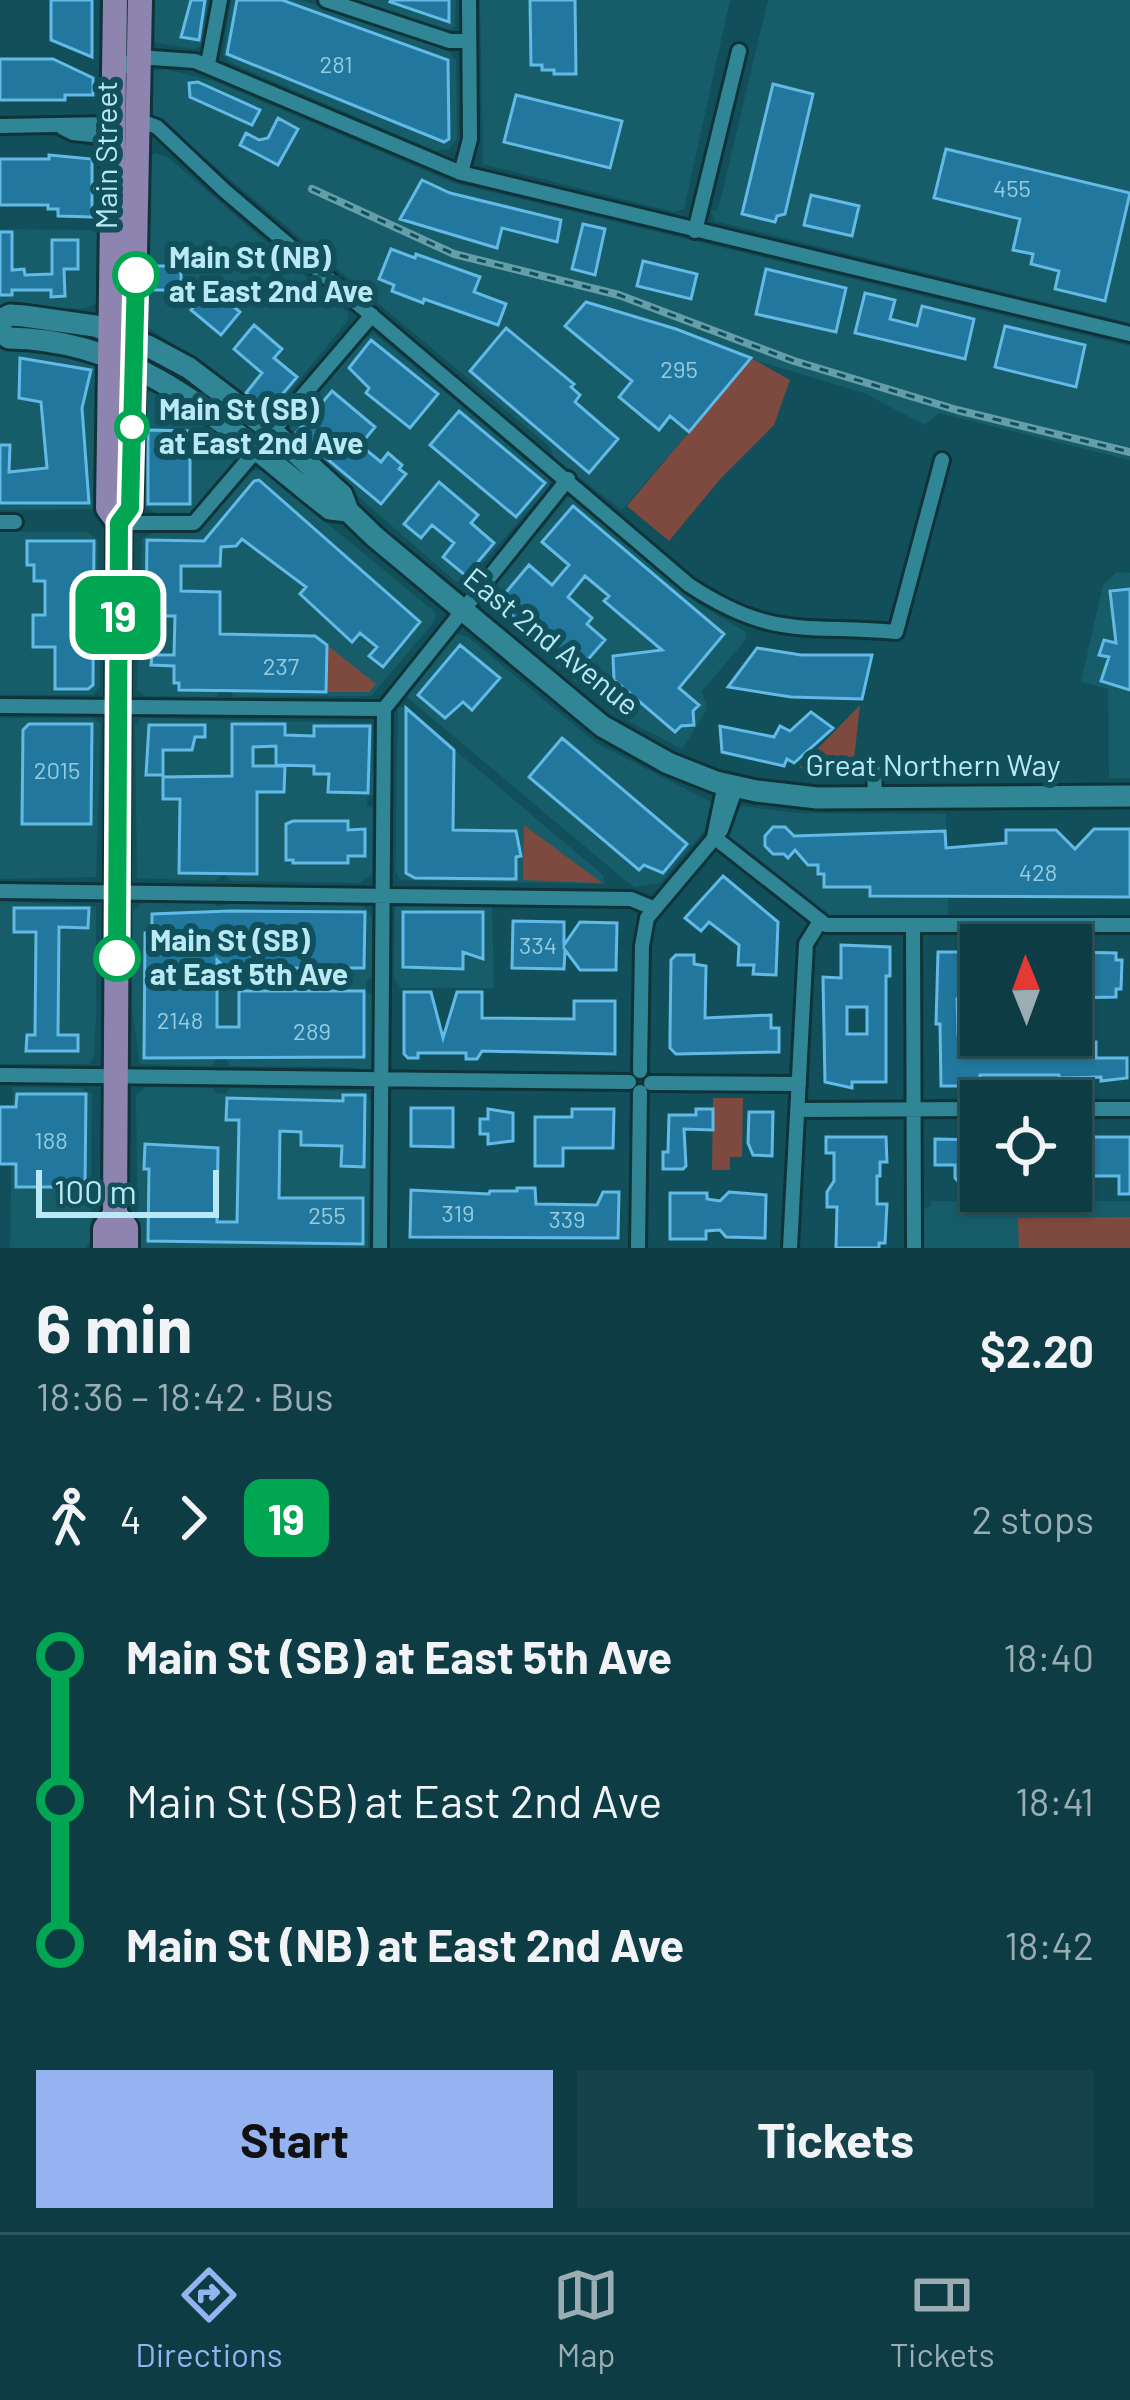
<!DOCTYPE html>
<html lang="en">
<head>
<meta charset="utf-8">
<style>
	body { margin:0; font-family:Barlow,sans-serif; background:#16434b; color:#f1f3f6; height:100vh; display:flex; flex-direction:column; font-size:45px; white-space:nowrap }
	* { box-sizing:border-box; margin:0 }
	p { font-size:39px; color:#9aadb2 }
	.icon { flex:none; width:66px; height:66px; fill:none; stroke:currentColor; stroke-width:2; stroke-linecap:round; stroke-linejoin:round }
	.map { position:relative; height:1248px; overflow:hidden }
	.panel { display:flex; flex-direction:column; background:#0d3c44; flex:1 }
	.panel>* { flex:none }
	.badge { padding:0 24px; border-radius:18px; font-size:42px; line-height:78px }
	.needle { width:78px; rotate:359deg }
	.tools { position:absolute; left:960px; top:924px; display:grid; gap:24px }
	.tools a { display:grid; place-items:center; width:132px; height:132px; border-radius:0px; background:#0d3c44; box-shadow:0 3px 9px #0004,0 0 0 3px #2d565d; font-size:60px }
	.scale { position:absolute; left:36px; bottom:30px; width:183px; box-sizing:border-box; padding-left:12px; border:6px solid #b8e9f4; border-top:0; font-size:33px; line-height:42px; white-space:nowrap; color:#b8e9f4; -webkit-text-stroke:9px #11505b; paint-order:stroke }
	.map>.badge { position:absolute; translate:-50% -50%; box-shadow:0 0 0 6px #fff }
	.legs { display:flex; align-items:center; gap:18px; height:132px; padding:0 36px; font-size:39px }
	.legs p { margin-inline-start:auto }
	.summary { display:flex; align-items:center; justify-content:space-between; height:204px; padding:0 36px }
	h1 { font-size:66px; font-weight:700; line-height:90px }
	.cta { display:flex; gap:24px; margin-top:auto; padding:24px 36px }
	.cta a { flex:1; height:138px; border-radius:0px; background:#95b2f1; color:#111; font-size:48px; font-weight:700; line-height:138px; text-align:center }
	.cta a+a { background:#16434b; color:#f1f3f6 }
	ul { padding:0 36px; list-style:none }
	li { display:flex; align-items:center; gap:42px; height:144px; font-size:45px }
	li i { display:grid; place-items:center; width:18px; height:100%; margin:0 15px; background:currentColor }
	li i::after { content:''; width:30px; height:30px; margin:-15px; border:9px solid; border-radius:50%; background:#0d3c44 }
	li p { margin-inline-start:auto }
	li:first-child i { background:linear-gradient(#0000 50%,currentColor 0) }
	li:last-child i { background:linear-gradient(currentColor 50%,#0000 0) }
	.tabs { display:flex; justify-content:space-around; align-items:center; height:168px; border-top:3px solid #2d565d; background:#0d3c44; font-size:33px; color:#9aadb2 }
	.tabs a { display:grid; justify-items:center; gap:6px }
	.tabs .on { color:#95b2f1 }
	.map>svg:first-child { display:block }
	.built { fill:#165d69 }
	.green { fill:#7e493e }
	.building { fill:#21779d; stroke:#63bae6; stroke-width:3; fill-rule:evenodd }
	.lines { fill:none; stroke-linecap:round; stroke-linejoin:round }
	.street-casing { stroke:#0f3339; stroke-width:20 }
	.secondary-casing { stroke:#0f3339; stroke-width:27 }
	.primary-casing { stroke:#0f3339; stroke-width:30 }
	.street { stroke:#318696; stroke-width:14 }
	.secondary { stroke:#318696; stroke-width:21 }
	.primary { stroke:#8e84b0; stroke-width:24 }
	.rail-casing { stroke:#659da8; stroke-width:8 }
	.rail { stroke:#11505b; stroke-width:3; stroke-dasharray:9; stroke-linecap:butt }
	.line-1-casing { stroke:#fff; stroke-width:27 }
	.line-1 { stroke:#00a651; stroke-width:18 }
	.stop-1-dot { fill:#fff; stroke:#00a651; stroke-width:6 }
	.labels { text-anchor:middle; stroke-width:12; stroke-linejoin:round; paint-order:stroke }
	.number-label { font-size:24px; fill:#92ccde }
	.street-label { font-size:30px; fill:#b8e9f4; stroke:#11505b }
	.stop-label { font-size:30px; font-weight:bold; fill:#b8e9f4; stroke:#11505b; text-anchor:start }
</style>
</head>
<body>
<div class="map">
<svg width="1130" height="1248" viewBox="0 0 1130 1248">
	<rect width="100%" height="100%" fill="#11505b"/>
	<path class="built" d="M150,0H208L203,44L194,49L152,42L148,33Z
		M231,0H301L447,49L456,60L457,139L449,149L435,151L229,62L223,54Z
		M352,0H456L455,27L446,32Z
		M480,0H730L684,209L674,212L483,164Z
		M768,0H1130V323L715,221L711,211L718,210Z
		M165,69L214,81L454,183L1130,346V460L939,413L925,425L864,393L751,359L622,510L553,457L551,448L188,144H182L151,117L147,77L152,71Z
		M155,153L169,158L349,314L346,323L273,412L263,413L209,368L144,325L148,158Z
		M0,229L97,230L100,232L97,303L85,309L0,305Z
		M375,334L550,480L548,488L464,584L455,581L291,438V424L366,337Z
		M0,349L43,352L85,359L97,365L96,509L0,510Z
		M154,388L199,417L235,448L232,468L189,514L160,515L143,506V398Z
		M255,470L264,471L436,613L434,622L371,696L234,697L230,691H221L216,697L145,696L137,690L142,538L157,532L195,531L233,484Z
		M574,496L697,603L746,632V639L702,691L707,709L682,749L613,713L485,606L487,594L567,498Z
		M0,532H87L98,540L100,685L94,695H0Z
		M1117,572L1130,573V778H1109L1108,689L1081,682L1103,585Z
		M456,634L468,637L596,743L711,802L704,831L660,883L635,887L626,881L408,698L409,690Z
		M398,707H404L604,876V884L400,880L395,871Z
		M0,718H92L101,723L96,877L0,879Z
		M141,718L372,723L374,794L367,798V806L373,808L372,874L359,883L232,881L224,875L214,881L137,878L135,726Z
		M743,806L797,813L946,814L948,915L942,919L822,916L727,837L734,812Z
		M0,901L96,906V1018L94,1056L89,1064H0Z
		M142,903H213L218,907L232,903L364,906L372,916V977L366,982V991L372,995L373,1069L366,1072L351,1067L230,1066L226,1059H217L212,1066L140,1064L132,1010L133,912Z
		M399,904L492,906L494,988H401L394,979L395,909Z
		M13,1087L81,1088L92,1094L91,1239L86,1248H10Z
		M145,1087L213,1088L216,1093L226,1094L229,1088L366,1092L371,1102L368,1248H138L136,1095Z
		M931,1201H1130V1248H924L923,1209L931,1206Z"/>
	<path class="green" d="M751,358L790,380L774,425L722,477L669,541L627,506Z
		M327,645L376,684L369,692H326Z
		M860,705L854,760L846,770L799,768Z
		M524,825L602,883L523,880Z
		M713,1098H743L742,1157H730V1170H712Z
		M1130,1217V1248H1019L1018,1218Z"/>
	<path class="building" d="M51,0H92V57L51,40Z
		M191,0H205L199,40L181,37Z
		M237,0H282L448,60L449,139L444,142L227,54Z
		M391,0H449V22L390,2Z
		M530,0H575L576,74H554V70H542V65H531Z
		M0,59H53L93,78V95H65V100H0Z
		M198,82L260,110L252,125L190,97L189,83Z
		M773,84L813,94L785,214L777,216L775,222L742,214Z
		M516,95L622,121L610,168L504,142Z
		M278,118L298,129L278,165L240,145L246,133L259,140L268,138Z
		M946,149L1130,193L1105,301L1055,289L1059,271L1031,264L1033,254L1013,250L1020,219L934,198Z
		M49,155L92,159V217L58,216V209H48V205H0V159H49Z
		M422,180L450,193L561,220L557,242L502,228L497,248L400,219Z
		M811,195L859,206L852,236L804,225Z
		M583,224L605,229L595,275L572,269Z
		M0,232H12V270L24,269L25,275L52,274V240H78V269H64L65,296L51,297V290H12V295H0Z
		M391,249L415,258L416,254L480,277L474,292L506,304L498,325L424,299L423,303L392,291L394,285L379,279Z
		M643,261L697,274L691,299L637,286Z
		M151,266H181V290H151Z
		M766,269L846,288L836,332L756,314Z
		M210,287L240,312L221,335L191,310Z
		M865,293L895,300L890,319L917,326L922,306L974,319L965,359L855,333Z
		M586,302L676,329L751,358L689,432L670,416L659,430L619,397L632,381L565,326Z
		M254,325L282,349L274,358L297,377L269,410L246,393L262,373L234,349Z
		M1005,326L1085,345L1076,387L995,367Z
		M506,328L574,384L571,387L580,395L575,402L618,439L589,473L470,371Z
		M371,340L438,394L410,428L366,393L369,388L349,368Z
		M20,358L91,370L82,408L89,503H0V445H10L9,472L47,468L41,402L19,398Z
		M332,391L375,427L360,445L381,462L388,453L402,465L399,469L406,474L381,504L296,433Z
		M459,411L545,483L516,517L430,445Z
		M148,430L190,431V504H148Z
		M259,480L420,622L383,667L369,656L377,647L360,633L352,642L300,594L306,587L242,539L236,546L221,547L220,566H181V591L220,592V634L315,636L327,645L326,692L179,690V683H174V666L151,665L152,655H174L175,616H146L147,540L204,541L254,481Z
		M439,482L478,515L471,523L494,543L466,576L443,557L454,543L432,525L421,538L404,524Z
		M573,506L724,634L679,688L699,705L693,711L694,725L681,726L675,732L614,680L613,656L662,650L604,601L609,596L585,576L568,597L592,618L587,624L605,640L578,671L497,603L529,565L552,585L569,565L542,542Z
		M27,541H94L93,685L88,689H55V647H33V615H45V581H34V565H27Z
		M1130,589V690L1101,681L1109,657L1099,655L1104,640L1116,643L1110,591Z
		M460,645L500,678L472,710L463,702L445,718L418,695Z
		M757,648L801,655H872L862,699L791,697L728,687Z
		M406,708L454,750L453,830L516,831L521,856L516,857V879L415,878L406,873Z
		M811,712L833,728L794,763L787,759L784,766L722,752L720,726L774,737L780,726L790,731Z
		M29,724H92L91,824H22L23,730Z
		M232,724H285V735L314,736V726H370L368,793L328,792L329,774H314V766L276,765V746L253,747V766H285L284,792H257V874L179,873L180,799H163V777L232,776Z
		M149,725H205V737H195L192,750H163V775H146Z
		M562,738L687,844L663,873L644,865L639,870L529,777Z
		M293,821H348V830L365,829V856H348V863H293V860H286V824Z
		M773,827H785L794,836L945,831L946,848L1006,843V830H1056L1075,849L1094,829H1130V897L870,896V887H824V874H818V865H808L795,850L788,858L784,854H773L765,846V836Z
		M723,876L778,922L776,975L753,974L754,965H738L739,945L709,922L701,931L685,918Z
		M14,908H89L88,928L59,927L58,1035H78V1051H26L27,1035H35L36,932H14Z
		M230,911L365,912L364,968H247V974H232L217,960V1027H239V991H364V1057L144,1058L145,933H152V914Z
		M403,912H483V959L463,952V969L403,967Z
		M513,921L564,922V945L580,922L617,923L616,970H580L565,950L564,969L512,968Z
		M841,945L890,947V976H886V1082H852V1088L825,1082L823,977L841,978ZM847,1007H867V1034H847Z
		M938,952H981V988L969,989V998L957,999L958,1035H1066L1073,1042H1096V1058H1127V1078L1101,1081V1077L1059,1078V1075H980V1079L959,1081V1086H941L940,1024H936Z
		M1071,952L1116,953V960H1122L1121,989H1116V997L1071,998Z
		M676,955H694V964L706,966L705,1018L771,1015V1028H779V1052L676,1054L670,1048V1036L671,960Z
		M404,992H431L443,1038L457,992H482V1018L574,1019V1001H615V1054L482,1051L477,1059H466V1053H418V1058H408L404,1054Z
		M17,1094H86L85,1187H16V1164H0V1107H16Z
		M343,1095H365L364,1167L341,1166L342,1146L301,1145V1132L280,1131L279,1198H363V1244L148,1241L149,1169H144L145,1144L218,1148L217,1222H237L239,1120H226L227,1098L343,1101Z
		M411,1108H453V1147L411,1146Z
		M488,1109L513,1113V1141L488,1144V1134H480V1119H488Z
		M572,1109H614L613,1148H563V1166H535V1117H572Z
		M696,1109H713V1130L684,1129L686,1166L683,1169H663V1152H668L669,1115H696Z
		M749,1112H773L772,1156L753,1155L748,1143Z
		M826,1137H886L887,1162H880V1176H877V1204H887L885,1243H879V1248H836L837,1207H827V1192L834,1181V1153H826Z
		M1071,1137H1130V1194H1119V1176H1071Z
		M935,1139L981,1140V1180H972V1186H962L955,1178V1165H935Z
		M517,1188H535L536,1204L597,1205L603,1192H619L618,1238L410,1237L411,1190L489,1194L490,1191H517Z
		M729,1192L766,1195L765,1238L726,1237L720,1230L706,1231V1239H670V1193H707V1199L720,1201Z"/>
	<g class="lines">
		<g class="street-casing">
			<path id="street" d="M326,0L450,41H469
				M208,64L220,0
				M112,75L138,57L195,61L461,173L1130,334
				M136,119L157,127L225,191L689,585C773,640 804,624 896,632L942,460
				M0,126L112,124
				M63,128L73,133L112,137
				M461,173L470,139L469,0
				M695,231L739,51
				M0,522H15
				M119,523H194L372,315
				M0,706L384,709
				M874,766L875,797
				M714,837L826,925H1130
				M714,837L725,784
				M0,891L631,899L653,908
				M913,926L914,1248
				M640,1071L642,946L647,918L721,830L736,787
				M0,1075L629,1082
				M651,1083L799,1084
				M1071,1109H1130
				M798,1110L981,1109
				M380,1248L384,709L568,479
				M638,1248L640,1092
				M790,1248L806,944L819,923"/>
		</g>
		<g class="secondary-casing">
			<path id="secondary" d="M0,320L10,315L24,316L95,326L148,346L189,368L272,431L342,495L348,511L375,537L602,726L668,763L716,782L756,791L817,798L1130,796
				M0,332L9,338C145,340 229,430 330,509L348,511"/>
		</g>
		<g class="primary-casing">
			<path id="primary" d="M119,523L130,508L140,0
				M115,1214L126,1228V1248
				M105,1248V1229L115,1214L119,523L108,508L115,0"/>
		</g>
		<use href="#street" class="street"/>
		<use href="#secondary" class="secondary"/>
		<use href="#primary" class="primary"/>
		<g class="rail-casing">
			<path id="rail" d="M312,189L454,254L619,295L794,361L957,410L1130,452"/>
		</g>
		<use href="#rail" class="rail"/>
	</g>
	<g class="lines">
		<g class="line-1-casing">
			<path id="line-1" d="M117,958L119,523L130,508L136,275"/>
		</g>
		<use href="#line-1" class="line-1"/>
	</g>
	<g class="stop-1-dot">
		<circle cx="136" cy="275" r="21"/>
		<circle cx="132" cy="427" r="15"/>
		<circle cx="117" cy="958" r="21"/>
	</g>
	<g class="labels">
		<g class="number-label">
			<text x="336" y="73">281</text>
			<text x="1012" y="197">455</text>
			<text x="679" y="378">295</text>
			<text x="281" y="675">237</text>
			<text x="57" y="779">2015</text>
			<text x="1038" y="881">428</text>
			<text x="538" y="954">334</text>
			<text x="180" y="1029">2148</text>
			<text x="312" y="1040">289</text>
			<text x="51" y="1149">188</text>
			<text x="458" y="1222">319</text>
			<text x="327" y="1224">255</text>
			<text x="567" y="1228">339</text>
		</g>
		<g class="street-label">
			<text transform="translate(107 155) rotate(-90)" y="10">Main Street</text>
			<text transform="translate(551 642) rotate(39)" y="10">East 2nd Avenue</text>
			<text x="933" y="776">Great Northern Way</text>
		</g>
		<g class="stop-label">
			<text x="169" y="268">Main St (NB)<tspan x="169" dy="34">at East 2nd Ave</tspan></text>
			<text x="159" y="420">Main St (SB)<tspan x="159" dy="34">at East 2nd Ave</tspan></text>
			<text x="150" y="951">Main St (SB)<tspan x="150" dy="34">at East 5th Ave</tspan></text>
		</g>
	</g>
</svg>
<div class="tools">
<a><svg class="needle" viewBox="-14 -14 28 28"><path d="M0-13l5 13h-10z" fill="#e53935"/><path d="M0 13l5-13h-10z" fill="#9aadb2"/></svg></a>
<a><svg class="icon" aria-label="locate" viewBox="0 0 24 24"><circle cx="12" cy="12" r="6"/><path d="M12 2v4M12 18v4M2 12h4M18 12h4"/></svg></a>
</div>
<div class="scale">100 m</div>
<b class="badge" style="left:118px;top:615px;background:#00a651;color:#fff">19</b>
</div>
<section class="panel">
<div class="summary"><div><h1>6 min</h1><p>18:36 – 18:42 · Bus</p></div><b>$2.20</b></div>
<div class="legs"><svg class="icon" aria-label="walk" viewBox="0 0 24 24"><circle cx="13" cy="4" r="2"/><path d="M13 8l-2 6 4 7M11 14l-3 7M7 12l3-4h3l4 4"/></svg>4<svg class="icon" aria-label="forward" viewBox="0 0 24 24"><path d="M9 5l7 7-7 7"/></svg><b class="badge" style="background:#00a651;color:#fff">19</b><p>2 stops</p></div>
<ul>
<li><i style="color:#00a651"></i><b>Main St (SB) at East 5th Ave</b><p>18:40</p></li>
<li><i style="color:#00a651"></i><span>Main St (SB) at East 2nd Ave</span><p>18:41</p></li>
<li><i style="color:#00a651"></i><b>Main St (NB) at East 2nd Ave</b><p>18:42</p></li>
</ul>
<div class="cta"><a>Start</a><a>Tickets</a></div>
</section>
<nav class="tabs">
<a class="on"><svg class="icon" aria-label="directions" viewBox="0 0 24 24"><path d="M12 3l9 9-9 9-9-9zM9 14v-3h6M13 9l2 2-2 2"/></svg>Directions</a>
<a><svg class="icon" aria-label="map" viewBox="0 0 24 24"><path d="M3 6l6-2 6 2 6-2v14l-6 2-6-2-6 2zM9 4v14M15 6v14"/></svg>Map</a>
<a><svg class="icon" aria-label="tickets" viewBox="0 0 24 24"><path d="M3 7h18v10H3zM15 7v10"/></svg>Tickets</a>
</nav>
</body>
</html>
